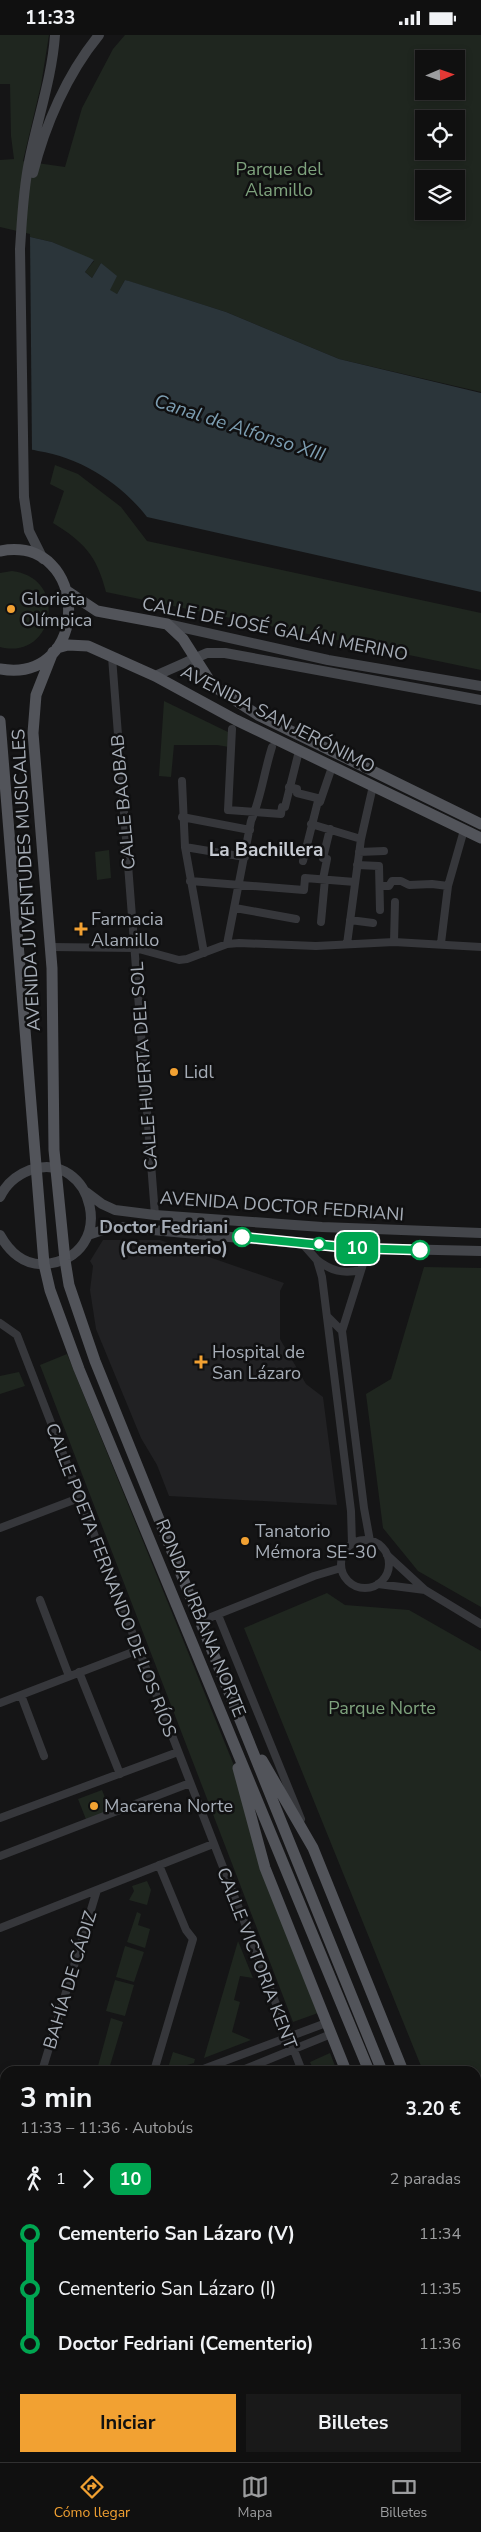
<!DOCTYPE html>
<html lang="es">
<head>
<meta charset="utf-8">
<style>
	body { margin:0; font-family:"Nunito Sans",sans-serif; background:#191919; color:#f1f3f6; height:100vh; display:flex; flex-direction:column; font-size:19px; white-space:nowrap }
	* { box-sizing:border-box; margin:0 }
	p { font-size:16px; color:#9c9d9f }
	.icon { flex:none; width:28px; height:28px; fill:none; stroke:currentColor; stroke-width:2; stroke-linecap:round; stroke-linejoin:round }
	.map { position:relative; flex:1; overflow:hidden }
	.side { position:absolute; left:0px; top:2031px; width:481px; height:396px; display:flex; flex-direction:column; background:#101010; border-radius:15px 15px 0 0; box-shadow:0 2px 8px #0003,0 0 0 1px #303030 }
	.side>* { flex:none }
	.badge { padding:0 10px; border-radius:8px; font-size:18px; line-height:32px }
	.needle { width:32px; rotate:88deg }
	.fabs { position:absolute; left:415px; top:15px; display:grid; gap:10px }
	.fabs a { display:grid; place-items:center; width:50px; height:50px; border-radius:0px; background:#101010; box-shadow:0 2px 8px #0003,0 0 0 1px #303030; font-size:25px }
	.map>.badge { position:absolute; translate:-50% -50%; box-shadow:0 0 0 2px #fff }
	.legs { display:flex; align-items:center; gap:8px; height:55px; padding:0 20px; font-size:16px }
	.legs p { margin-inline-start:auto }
	.overview { display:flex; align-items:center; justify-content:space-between; height:85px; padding:0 20px }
	h1 { font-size:28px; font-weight:700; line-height:38px }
	.action { display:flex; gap:10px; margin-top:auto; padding:10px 20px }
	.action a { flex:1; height:58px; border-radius:0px; background:#f2a132; color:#111; font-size:20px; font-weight:700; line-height:58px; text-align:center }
	.action a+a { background:#191919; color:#f1f3f6 }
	ul { padding:0 20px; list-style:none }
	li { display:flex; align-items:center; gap:18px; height:55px; font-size:19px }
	li i { display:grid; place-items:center; width:8px; height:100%; margin:0 6px; background:currentColor }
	li i::after { content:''; width:12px; height:12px; margin:-6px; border:4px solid; border-radius:50%; background:#101010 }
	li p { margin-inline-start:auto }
	li:first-child i { background:linear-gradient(#0000 50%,currentColor 0) }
	li:last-child i { background:linear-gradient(currentColor 50%,#0000 0) }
	.status { display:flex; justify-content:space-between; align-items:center; height:35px; padding:0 25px; background:#101010; direction:ltr }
	.status svg { height:14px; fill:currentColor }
	.tab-bar { display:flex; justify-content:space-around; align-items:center; height:70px; border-top:1px solid #303030; background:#101010; font-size:14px; color:#9c9d9f }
	.tab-bar a { display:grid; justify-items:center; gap:2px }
	.tab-bar .selected { color:#f2a132 }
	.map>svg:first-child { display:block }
	.built { fill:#212123 }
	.green { fill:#1f261f; fill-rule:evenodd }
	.water { fill:#2b353a }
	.pier { fill:#151516 }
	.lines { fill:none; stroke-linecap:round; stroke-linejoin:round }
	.street { stroke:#36373b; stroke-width:8 }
	.secondary { stroke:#44464b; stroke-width:10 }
	.primary { stroke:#52545a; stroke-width:11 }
	.line-1-casing { stroke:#fff; stroke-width:11 }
	.line-1 { stroke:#00a651; stroke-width:8 }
	.poi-dot { fill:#f2a132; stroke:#101011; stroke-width:2 }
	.stop-1-dot { fill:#fff; stroke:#00a651; stroke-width:2.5 }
	.labels { text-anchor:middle; stroke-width:5; stroke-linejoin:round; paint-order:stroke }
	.park-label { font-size:18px; fill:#7ea27d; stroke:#101011 }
	.poi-label { font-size:18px; fill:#a6adb7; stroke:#101011; text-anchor:start }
	.street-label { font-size:18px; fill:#a6adb7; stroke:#101011 }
	.stop-label { font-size:18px; font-weight:bold; fill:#a6adb7; stroke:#101011; text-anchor:end }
	.water-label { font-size:19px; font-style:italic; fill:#7d9eb2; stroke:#101011 }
	.neighbourhood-label { font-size:19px; font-weight:bold; fill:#c7cbd3; stroke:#101011 }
</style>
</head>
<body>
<div class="status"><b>11:33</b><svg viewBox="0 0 49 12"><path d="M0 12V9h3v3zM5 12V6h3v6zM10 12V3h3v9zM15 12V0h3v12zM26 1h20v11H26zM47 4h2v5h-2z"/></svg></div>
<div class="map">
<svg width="481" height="2427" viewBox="0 0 481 2427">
	<rect width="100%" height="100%" fill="#151516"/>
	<path class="built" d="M103,1205H160L284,1248L280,1256V1304L306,1349L323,1362L337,1470L169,1461L157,1430L141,1403L96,1294L90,1255L93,1231L90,1226Z"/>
	<path class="green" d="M0,0H49L41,50L23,126L65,132L82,73L113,14L125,0H481V357L339,324L226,277L125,245L117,259L109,256L101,228L92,243L85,237L94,226L52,207L0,195V125L14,124L11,101L10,49H0ZM424,24H456V56H424ZM424,84H456V116H424ZM424,144H456V176H424Z
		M55,430L78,439L121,472L147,506L481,578V635L106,557C97,521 84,507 53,488L64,456L50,449Z
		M12,536C70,543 54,626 0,612V538Z
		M164,666L230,698L229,712L217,710H174L171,742L159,741Z
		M109,815L111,843L97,845L95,817Z
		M424,1232L481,1233V1572L418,1536L383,1493L366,1359L391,1344Z
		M67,1319L233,1728L318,1978L293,1987L40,1330Z
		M19,1337L25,1351L0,1359V1341Z
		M327,1558L345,1570L409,1575L481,1616V2180L476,2168V2036H423L244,1593Z
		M102,1755L111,1778L87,1787L78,1764Z
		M147,1846L151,1855L147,1870L129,1865L134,1856L132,1851Z
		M137,1877L141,1879L138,1890L150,1894L145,1913L127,1907Z
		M238,1906L253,1943L240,1941L234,1965L240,1967L232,1997L251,2005L204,2023Z
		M125,1911L144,1917L134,1947L116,1942Z
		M115,1945L134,1950L125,1981L106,1976Z
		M111,1983L123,1987L109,2034L98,2031Z
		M173,2017L195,2024L194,2028L167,2036Z
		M330,2018L337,2036H314L310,2027Z"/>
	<path class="water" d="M0,195L52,207L90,223L94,225L85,237L92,243L101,228L117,241L110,255L117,259L125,245L129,246L226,277L339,324L481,358V557L147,482C122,449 80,422 38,416C26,413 12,415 0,415Z"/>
	<path class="pier" d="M0,192L30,199L32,418H0Z"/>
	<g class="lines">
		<path class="street" d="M112,622L155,1180
			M232,694L228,775L281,779L282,772H285L299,716
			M182,746L185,812L204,918
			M289,752L297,754V758L321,764
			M182,782L250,795
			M311,789L361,804
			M185,812L245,822
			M359,817L384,816
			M303,826L318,766L320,767L332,732
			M357,830L379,831L380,875
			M323,844L327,824L323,823L330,794
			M190,846L304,855L305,843L355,847
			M380,851H389L392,846H401L409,850L432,849L448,851
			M235,873L296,884
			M350,885L373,888
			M321,887L325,844
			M394,907L395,867
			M441,908L448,851L464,795
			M227,909L251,786C261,763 264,737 272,712
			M347,909L361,804L373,751
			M51,912L135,913L179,925L187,924L227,909L239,908L316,911L394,907L481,912
			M360,1194L365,1214L364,1226L342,1296L364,1473L370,1506
			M301,1207L317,1225L322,1242L351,1476L352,1509
			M317,1225C331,1236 343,1239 361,1235
			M327,1281L342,1296
			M0,1288L17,1300L302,2036
			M0,1493L79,1463
			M341 1529a24 24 0 1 1 48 0a24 24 0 1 1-48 0Z
			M387,1520L425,1555L481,1589
			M378,1549L425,1555
			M40,1565L69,1641
			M218,1580L301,1784
			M201,1586L314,1541L341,1533
			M79,1637L120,1739
			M21,1660L44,1721
			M0,1668L138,1615
			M0,1783L178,1717
			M0,1821L190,1748
			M0,1893L213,1809
			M42,2036L97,1855
			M154,2036L193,1904L186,1895L159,1830
			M198,2036L326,1988
			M240,2036L331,1999
			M0,2092L5,2094
			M0,2274L5,2272
			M0,2289L5,2287
			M277,2422L280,2427
			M191,2427L202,2422"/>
		<path class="secondary" d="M33,138C45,90 67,39 99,0
			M43,524L29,496L24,462L20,214C22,185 23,156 29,127C37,85 52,43 55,0
			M167,589L328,625L481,651
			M155,641L207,618H225L481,665
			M86,1157L102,1169L115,1175L155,1180L322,1192L481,1198
			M0,1162C6,1149 17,1140 30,1135C93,1113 121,1222 45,1229C24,1231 9,1216 0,1200
			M88,1200L112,1192H120L351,1213L481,1216"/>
		<path class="primary" d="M0,516C91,499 92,650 0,634
			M67,556L97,576L167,589L183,604L213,651L258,680L481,789
			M57,613L68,610L88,611L155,641L236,685L481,803
			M53,617L36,660L33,698L52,933L54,1115L65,1225L69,1250L95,1326L382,2036
			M0,686L44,1229L50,1255L79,1334L369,2036
			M262,1725L313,1813L403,2036
			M238,1733L265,1833L346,2036
			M476,2216L481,2228
			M476,2256L481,2255
			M477,2271L481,2285
			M476,2312L481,2326
			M476,2388L481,2389
			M476,2397L481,2405
			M239,2427L249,2422"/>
	</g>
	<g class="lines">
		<g class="line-1-casing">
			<path id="line-1" d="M242,1202L351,1213L420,1215"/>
		</g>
		<use href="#line-1" class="line-1"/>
	</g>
	<g class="poi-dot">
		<circle cx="11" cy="574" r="5"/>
		<path d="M78.5 886.5h5v5h5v5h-5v5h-5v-5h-5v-5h5z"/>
		<circle cx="174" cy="1037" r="5"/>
		<path d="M198.5 1319.5h5v5h5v5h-5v5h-5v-5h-5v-5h5z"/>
		<circle cx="245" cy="1506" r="5"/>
		<circle cx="94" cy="1771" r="5"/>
	</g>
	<g class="stop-1-dot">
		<circle cx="242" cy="1202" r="9"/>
		<circle cx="319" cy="1209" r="6"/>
		<circle cx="420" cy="1215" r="9"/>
	</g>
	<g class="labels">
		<g class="park-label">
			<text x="279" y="140">Parque del<tspan x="279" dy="21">Alamillo</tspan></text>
			<text x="382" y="1679">Parque Norte</text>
		</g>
		<g class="poi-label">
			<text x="21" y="570">Glorieta<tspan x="21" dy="21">Olímpica</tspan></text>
			<text x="91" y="890">Farmacia<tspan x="91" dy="21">Alamillo</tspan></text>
			<text x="184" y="1043">Lidl</text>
			<text x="212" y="1323">Hospital de<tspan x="212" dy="21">San Lázaro</tspan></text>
			<text x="255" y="1502">Tanatorio<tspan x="255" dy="21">Mémora SE-30</tspan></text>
			<text x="104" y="1777">Macarena Norte</text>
		</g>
		<g class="street-label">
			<text transform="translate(275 594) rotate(11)" y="6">CALLE DE JOSÉ GALÁN MERINO</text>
			<text transform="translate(278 684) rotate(27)" y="6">AVENIDA SAN JERÓNIMO</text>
			<text transform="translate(123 767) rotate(-95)" y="6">CALLE BAOBAB</text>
			<text transform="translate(26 845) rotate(-93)" y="6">AVENIDA JUVENTUDES MUSICALES</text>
			<text transform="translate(144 1031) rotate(-94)" y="6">CALLE HUERTA DEL SOL</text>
			<text transform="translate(282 1171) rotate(4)" y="6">AVENIDA DOCTOR FEDRIANI</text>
			<text transform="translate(111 1545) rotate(69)" y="6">CALLE POETA FERNANDO DE LOS RÍOS</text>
			<text transform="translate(201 1583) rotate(68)" y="6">RONDA URBANA NORTE</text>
			<text transform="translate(257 1923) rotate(69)" y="6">CALLE VICTORIA KENT</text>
			<text transform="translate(70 1945) rotate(-73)" y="6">BAHÍA DE CÁDIZ</text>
		</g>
		<g class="stop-label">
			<text x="228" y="1198">Doctor Fedriani<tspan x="228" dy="21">(Cementerio)</tspan></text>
		</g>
		<g class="water-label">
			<text transform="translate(240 392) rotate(18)" y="7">Canal de Alfonso XIII</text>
		</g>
		<g class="neighbourhood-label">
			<text x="266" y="821">La Bachillera</text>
		</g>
	</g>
</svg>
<div class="fabs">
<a><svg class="needle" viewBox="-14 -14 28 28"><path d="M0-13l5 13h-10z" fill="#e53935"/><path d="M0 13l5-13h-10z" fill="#9c9d9f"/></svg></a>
<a><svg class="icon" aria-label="locate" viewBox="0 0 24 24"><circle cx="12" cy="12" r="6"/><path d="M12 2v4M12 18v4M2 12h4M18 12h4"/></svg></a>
<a><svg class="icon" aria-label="layers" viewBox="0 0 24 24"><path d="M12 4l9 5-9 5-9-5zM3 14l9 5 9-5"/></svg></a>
</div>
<b class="badge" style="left:357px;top:1213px;background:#00a651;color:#fff">10</b>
<section class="side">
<div class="overview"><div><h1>3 min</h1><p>11:33 – 11:36 · Autobús</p></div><b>3.20 €</b></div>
<div class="legs"><svg class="icon" aria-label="walk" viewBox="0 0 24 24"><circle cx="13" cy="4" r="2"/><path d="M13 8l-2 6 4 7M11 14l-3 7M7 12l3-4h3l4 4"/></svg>1<svg class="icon" aria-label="forward" viewBox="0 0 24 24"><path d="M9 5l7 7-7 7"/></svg><b class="badge" style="background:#00a651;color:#fff">10</b><p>2 paradas</p></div>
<ul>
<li><i style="color:#00a651"></i><b>Cementerio San Lázaro (V)</b><p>11:34</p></li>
<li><i style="color:#00a651"></i><span>Cementerio San Lázaro (I)</span><p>11:35</p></li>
<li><i style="color:#00a651"></i><b>Doctor Fedriani (Cementerio)</b><p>11:36</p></li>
</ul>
<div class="action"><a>Iniciar</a><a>Billetes</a></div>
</section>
</div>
<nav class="tab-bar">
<a class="selected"><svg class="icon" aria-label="directions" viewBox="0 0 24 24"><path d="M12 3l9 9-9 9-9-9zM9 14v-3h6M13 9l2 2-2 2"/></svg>Cómo llegar</a>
<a><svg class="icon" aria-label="map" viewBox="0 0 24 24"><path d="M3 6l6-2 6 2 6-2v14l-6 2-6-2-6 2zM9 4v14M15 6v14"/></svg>Mapa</a>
<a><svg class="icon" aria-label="tickets" viewBox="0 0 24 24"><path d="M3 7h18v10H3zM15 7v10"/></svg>Billetes</a>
</nav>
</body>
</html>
